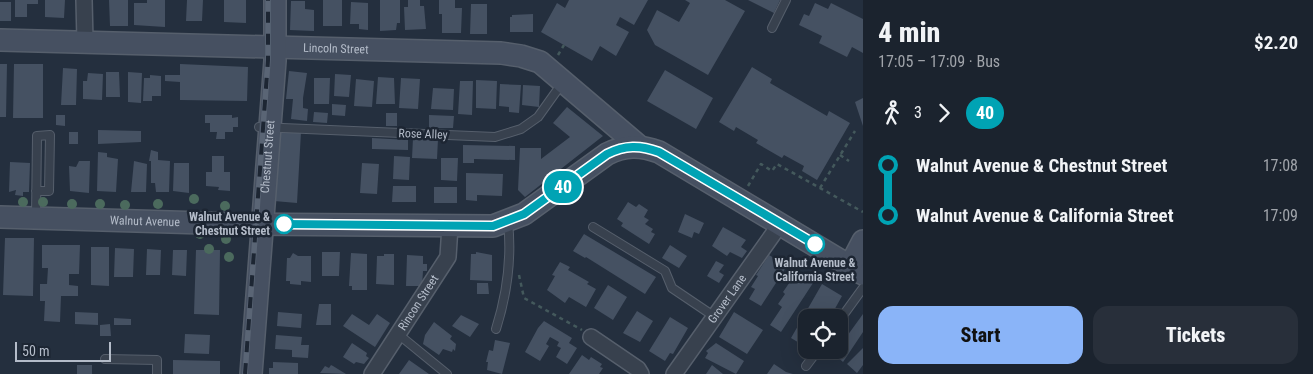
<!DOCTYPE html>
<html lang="en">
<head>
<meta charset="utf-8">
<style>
	body { margin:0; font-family:"Roboto Condensed",sans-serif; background:#282f3a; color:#f1f3f6; height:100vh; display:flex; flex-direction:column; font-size:19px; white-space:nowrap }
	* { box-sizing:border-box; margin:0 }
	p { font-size:16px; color:#a0a4aa }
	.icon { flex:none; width:28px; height:28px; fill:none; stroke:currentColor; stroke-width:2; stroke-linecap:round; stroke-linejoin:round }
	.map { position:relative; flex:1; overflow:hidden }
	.details { display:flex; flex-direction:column; background:#1b232e; width:450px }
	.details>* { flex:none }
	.badge { padding:0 10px; border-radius:16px; font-size:18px; line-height:32px }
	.controls { position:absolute; left:798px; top:309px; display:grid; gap:10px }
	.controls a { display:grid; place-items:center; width:50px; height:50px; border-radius:10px; background:#1b232e; box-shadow:0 5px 20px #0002,0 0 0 1px #39404a; font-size:25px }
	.scale { position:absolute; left:15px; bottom:12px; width:96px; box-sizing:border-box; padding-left:5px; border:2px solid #b4bcc9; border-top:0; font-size:14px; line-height:18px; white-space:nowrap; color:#b4bcc9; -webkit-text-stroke:4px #1d2633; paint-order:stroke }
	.map>.badge { position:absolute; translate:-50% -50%; box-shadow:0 0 0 2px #fff }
	.legs { display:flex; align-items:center; gap:8px; height:55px; padding:0 15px; font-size:16px }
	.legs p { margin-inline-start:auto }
	.headline { display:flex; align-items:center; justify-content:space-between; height:85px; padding:0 15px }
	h1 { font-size:28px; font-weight:800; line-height:38px }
	.cta { display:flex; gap:10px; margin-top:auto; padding:10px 15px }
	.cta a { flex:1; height:58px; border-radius:15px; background:#8ab4f8; color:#111; font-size:20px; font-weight:800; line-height:58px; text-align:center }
	.cta a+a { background:#282f3a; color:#f1f3f6 }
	ul { padding:0 15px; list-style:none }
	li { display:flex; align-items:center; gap:18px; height:50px; font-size:19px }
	li i { display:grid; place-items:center; width:8px; height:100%; margin:0 6px; background:currentColor }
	li i::after { content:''; width:12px; height:12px; margin:-6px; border:4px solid; border-radius:50%; background:#1b232e }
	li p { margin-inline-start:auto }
	li:first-child i { background:linear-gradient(#0000 50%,currentColor 0) }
	li:last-child i { background:linear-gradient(currentColor 50%,#0000 0) }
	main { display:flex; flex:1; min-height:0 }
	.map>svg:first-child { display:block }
	.building { fill:#455162 }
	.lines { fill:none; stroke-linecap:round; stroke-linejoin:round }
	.lane-casing { stroke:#565f6c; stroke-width:10 }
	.street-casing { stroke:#565f6c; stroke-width:18 }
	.secondary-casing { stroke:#565f6c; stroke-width:24 }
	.path { stroke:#44595c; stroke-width:2.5; stroke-dasharray:4 4; stroke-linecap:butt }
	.lane { stroke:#38414e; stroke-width:8 }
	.street { stroke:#38414e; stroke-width:15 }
	.secondary { stroke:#465061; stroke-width:21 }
	.rail-casing { stroke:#5a6575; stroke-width:5.5 }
	.rail { stroke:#1d2633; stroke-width:4; stroke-dasharray:11; stroke-linecap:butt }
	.tree { fill:#4b6a5d }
	.line-1-casing { stroke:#fff; stroke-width:11 }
	.line-1 { stroke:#00a3b4; stroke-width:8 }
	.stop-1-dot { fill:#fff; stroke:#00a3b4; stroke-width:2.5 }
	.labels { text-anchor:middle; stroke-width:5; stroke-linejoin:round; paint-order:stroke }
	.street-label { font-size:12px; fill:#b4bcc9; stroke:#1d2633 }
	.stop-label { font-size:12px; font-weight:bold; fill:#b4bcc9; stroke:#1d2633; text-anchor:end }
</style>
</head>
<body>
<main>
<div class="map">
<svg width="863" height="374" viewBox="0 0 863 374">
	<rect width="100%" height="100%" fill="#242f3e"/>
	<path class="building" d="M15,0H38V4H27V17H15Z
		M45,0H65L64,18L45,17Z
		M109,0H128V26H110Z
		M147,0H165V27L134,25V3H147Z
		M187,0H203L202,21H186Z
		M224,0H246V23L224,22Z
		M323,0H342V26H323Z
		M380,0H400V23H397L396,30L380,31Z
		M408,0H420V6H424L426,29L405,30L404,7H408Z
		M439,0H455V8H462L461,33H442V14H439Z
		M569,0H648L634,25L620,17L616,25L629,32L616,56L600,46L592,61L541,32L557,3L565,8Z
		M685,0H725L745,11L708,75L655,45L647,30L657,10L679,22L690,3Z
		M748,0H780L774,13Z
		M291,1H305V9L314,10V31L290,30Z
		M0,2H11V21H0Z
		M351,2L368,3V30L359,29V24H350Z
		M815,3L828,9L831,3L863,19V53L852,47L847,57L819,43L822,36L799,25L804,14L809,16Z
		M471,4H487V34H470Z
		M533,14V32H510V17H512V15Z
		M0,64H7L6,117H0Z
		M14,64H43V118H13Z
		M180,64L248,67L247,101L180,100V82L165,81V75H180Z
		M752,67L772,79L770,83L827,116L829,111L850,123L817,180L802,171L804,166L784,155L782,158L756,143L758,140L736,127L734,131L719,122Z
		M63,68L77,69L76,105H61Z
		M665,70L713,98L696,129L647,101Z
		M289,71L307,73L303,98V108L308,109L307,121L291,119L293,99H286Z
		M106,72H119L120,97H106Z
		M128,72L142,73L141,103L128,102Z
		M88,73L103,74L102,100L83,99V81H87Z
		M335,74L351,75L349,97L334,96Z
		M150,75L161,76V96H152V101H143L144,78H150Z
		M378,77L394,78L395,104H376Z
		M314,78H330L329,104H314Z
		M401,78L420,79L418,109L399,108Z
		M356,79L374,81L372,107L354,106Z
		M476,80L497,81L496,109L476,108Z
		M460,81H473L472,115L458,114Z
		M500,84L521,85L519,113L509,112V107L499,106Z
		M523,85L540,86L539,107L522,105Z
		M433,88L454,89L453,110L431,109Z
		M863,98V126L855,102Z
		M332,104L346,105L345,116L332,115Z
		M567,107L603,136L525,197L518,190L520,148H541V159L570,137L553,123Z
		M314,112L328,113L327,123L313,122Z
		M386,113H397V126H386Z
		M56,115H65V126L56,125Z
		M205,115H232V118L238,117V127H233V132H225V139H216L217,132H210V123H205Z
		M429,115L454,116L453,128H429Z
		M98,130L141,131V142L98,144Z
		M278,131L301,132L297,203L274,201Z
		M69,132H78V144H69Z
		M372,138L408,140V150L372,149Z
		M413,138L438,139L437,159L412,158Z
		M463,145L515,146V160L474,159V163H463Z
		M151,150L158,152V160L170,161L169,192H156L155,183H151V161H149Z
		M98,152L107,153V157L118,159L116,192L97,191Z
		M212,156H224V172H230V191L218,190L219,187L206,186V172H212Z
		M394,156L410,157L409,180L393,179Z
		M441,158H458L457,181L441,180Z
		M79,161H90L89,193L70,191L69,166L76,167Z
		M134,161L147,164L146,192H131Z
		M10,162L30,163L29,192H23V196L15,195L16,190L9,192Z
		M174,163H189V193L173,191Z
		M362,163L379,164L377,194L360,193Z
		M466,173L503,174L502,196L477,195V201L466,200Z
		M393,186H416V202H392Z
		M434,187H457V203H434Z
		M628,202L636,207L639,204L648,210L644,217L649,220L645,224L653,229L651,232L655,234L649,244L621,226L623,223L617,219Z
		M685,214L704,223L699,234L694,232L692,238L678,232Z
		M723,227L746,240L741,247L747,251L742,258L730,252L727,256L712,246Z
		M584,234L656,277L645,294L586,257L585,258L573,251Z
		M5,238H34L33,296L3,295Z
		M42,245H80L79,274H69V285L78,286V296H61L60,322L44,321L45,301H40V284H47L48,268H42Z
		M670,245L687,256L679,268L662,258Z
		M91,247H109V286L91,285Z
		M115,248L134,249L133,277H114Z
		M147,249L161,250L160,275H146Z
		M173,250H187L186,276L172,275Z
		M196,250H220L219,315L194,314Z
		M322,252H340L339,276H322Z
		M476,252L492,255V281L470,280L471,254H476Z
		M293,253L298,256H311V282L301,281V285L290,284V281H286L287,258H290Z
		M351,253L367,254V290H352V286H349Z
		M384,254H394V285L376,284L377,256H384Z
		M407,255L423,256V264H427V271H423L422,286H406Z
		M769,255L787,266L761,306L749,299L755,289L751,287L758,276L756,275Z
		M716,261L724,265L719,272L724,275L719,283L707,276Z
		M560,262L570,267L568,270L589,282L587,284L596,289L586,307L569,297L565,303L547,290L555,276L552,275Z
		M796,273L813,283L781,332L770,325L782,307L778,304L785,294L783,292Z
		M477,283H488L489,294H477Z
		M822,284L842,296L832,314L830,313L827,318H806V347L791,338Z
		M608,285L627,297L613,320L594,308Z
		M319,304H331V325H316Z
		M637,311L653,321L640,342L623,333Z
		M75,312L98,313V325L75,324Z
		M278,312L302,314L301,328L277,326Z
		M734,312L763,330L747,354L719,337Z
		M352,314L369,325L377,314L390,323L375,347L343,326Z
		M863,314V332L843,362L834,354Z
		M461,315L479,324L470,337L452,326Z
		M670,317L688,328L673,354L670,353L665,361L649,351Z
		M114,318L131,319V325H114Z
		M544,321L572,338L569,343L577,348L567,364L556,357L561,348L557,346L559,342L550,337L546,344L549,346L540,361L525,352L538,328Z
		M434,322L452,336L450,339L456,344L455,351L453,349L452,352L443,349L439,355L423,344L425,335Z
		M110,324L111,336H100V325Z
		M185,334L210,335L209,354L184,353Z
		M276,335L302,337L301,345H309L308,358L292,357V350L275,349Z
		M495,340L510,343L502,374L487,370L488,362H486L489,350L493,351Z
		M352,343L367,353L366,356L369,358L364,364L356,362L354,364L343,357Z
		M716,343L744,361L736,374L705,358L708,353L706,351Z
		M863,348V365L857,373L847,364Z
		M582,355L589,360L591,357L602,364L600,367L603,368L599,374H569Z
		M173,360L220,361V374H173Z
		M409,360L429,374H399Z
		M273,362L298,363V374H269V368H273Z
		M774,364L786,372L793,374H767Z
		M77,365H92V374H77Z
		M331,365L333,366L346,374L320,373L325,366L329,368Z
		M712,365L723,374H706Z"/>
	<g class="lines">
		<g class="lane-casing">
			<path id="lane" d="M772,28L786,0
				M259,127L495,137L521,129L538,117L563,82
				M36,216L37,136L50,135L49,191H36
				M593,227L665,271L672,288L715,317
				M839,321L863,288
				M496,329C507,294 512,259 508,222
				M398,334L447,374
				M105,359L157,360V374
				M806,366L818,350"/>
		</g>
		<g class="street-casing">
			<g id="street">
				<path d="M84,0L85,41"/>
				<path d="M591,337L638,369L641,374"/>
				<path id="s1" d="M372,374L448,257L450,226"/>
				<path id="s2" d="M674,374L781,223"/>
			</g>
		</g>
		<g class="secondary-casing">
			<g id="secondary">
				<path id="s3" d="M0,40L501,53L521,56L540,62L640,147"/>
				<path id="s4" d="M0,217L238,224L493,226L524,214L607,154C625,145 640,145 659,152L863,274"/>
				<path d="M850,266L863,241"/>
				<path id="s5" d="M251,374L275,61V0"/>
			</g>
		</g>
		<path class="path" d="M558,55L564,45
			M840,155L849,161
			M748,186L761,164L772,171L777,164L863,212
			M820,188L855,131
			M519,275L524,298L582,330"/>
		<use href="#lane" class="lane"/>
		<use href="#street" class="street"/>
		<use href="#secondary" class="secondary"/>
		<g class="rail-casing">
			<path id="rail" d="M245,374L268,60V0"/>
		</g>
		<use href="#rail" class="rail"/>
	</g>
	<g class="tree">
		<circle cx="194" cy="199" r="5"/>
		<circle cx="23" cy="202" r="5"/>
		<circle cx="43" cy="202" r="5"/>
		<circle cx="72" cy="204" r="5"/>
		<circle cx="100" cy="204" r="5"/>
		<circle cx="158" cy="204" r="5"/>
		<circle cx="125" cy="205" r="5"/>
		<circle cx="225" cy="206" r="5"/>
		<circle cx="200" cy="234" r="5"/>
		<circle cx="226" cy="239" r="5"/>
		<circle cx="209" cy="249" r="5"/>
		<circle cx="229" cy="257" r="5"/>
	</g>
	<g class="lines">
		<g class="line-1-casing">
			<path id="line-1" d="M284,224L493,226L524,214L607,154C625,145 640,145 659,152L815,244"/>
		</g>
		<use href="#line-1" class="line-1"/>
	</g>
	<g class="stop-1-dot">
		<circle cx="284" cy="224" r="9"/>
		<circle cx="815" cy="244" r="9"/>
	</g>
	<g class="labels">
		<g class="street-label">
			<text dy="4" stroke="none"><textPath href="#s3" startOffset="336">Lincoln Street</textPath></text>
			<text transform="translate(423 134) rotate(2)" y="4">Rose Alley</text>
			<text dy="4" stroke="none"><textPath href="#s5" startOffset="218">Chestnut Street</textPath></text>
			<text dy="4" stroke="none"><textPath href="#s4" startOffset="145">Walnut Avenue</textPath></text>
			<text dy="4" stroke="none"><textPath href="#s2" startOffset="92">Grover Lane</textPath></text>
			<text dy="4" stroke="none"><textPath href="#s1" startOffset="85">Rincon Street</textPath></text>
		</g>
		<g class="stop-label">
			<text x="270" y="221">Walnut Avenue &amp;<tspan x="270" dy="14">Chestnut Street</tspan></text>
			<text x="815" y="267" text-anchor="middle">Walnut Avenue &amp;<tspan x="815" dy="14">California Street</tspan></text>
		</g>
	</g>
</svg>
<div class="controls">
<a><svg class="icon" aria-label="locate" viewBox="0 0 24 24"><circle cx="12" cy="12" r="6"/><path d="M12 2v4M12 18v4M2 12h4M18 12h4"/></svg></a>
</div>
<div class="scale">50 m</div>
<b class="badge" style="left:563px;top:187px;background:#00a3b4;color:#fff">40</b>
</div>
<section class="details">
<div class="headline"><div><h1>4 min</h1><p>17:05 – 17:09 · Bus</p></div><b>$2.20</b></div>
<div class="legs"><svg class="icon" aria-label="walk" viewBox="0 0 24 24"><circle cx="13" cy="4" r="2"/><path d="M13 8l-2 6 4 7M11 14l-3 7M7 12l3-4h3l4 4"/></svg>3<svg class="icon" aria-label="forward" viewBox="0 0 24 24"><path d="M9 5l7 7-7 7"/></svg><b class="badge" style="background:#00a3b4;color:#fff">40</b></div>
<ul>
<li><i style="color:#00a3b4"></i><b>Walnut Avenue &amp; Chestnut Street</b><p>17:08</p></li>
<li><i style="color:#00a3b4"></i><b>Walnut Avenue &amp; California Street</b><p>17:09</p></li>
</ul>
<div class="cta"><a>Start</a><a>Tickets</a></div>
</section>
</main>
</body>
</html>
